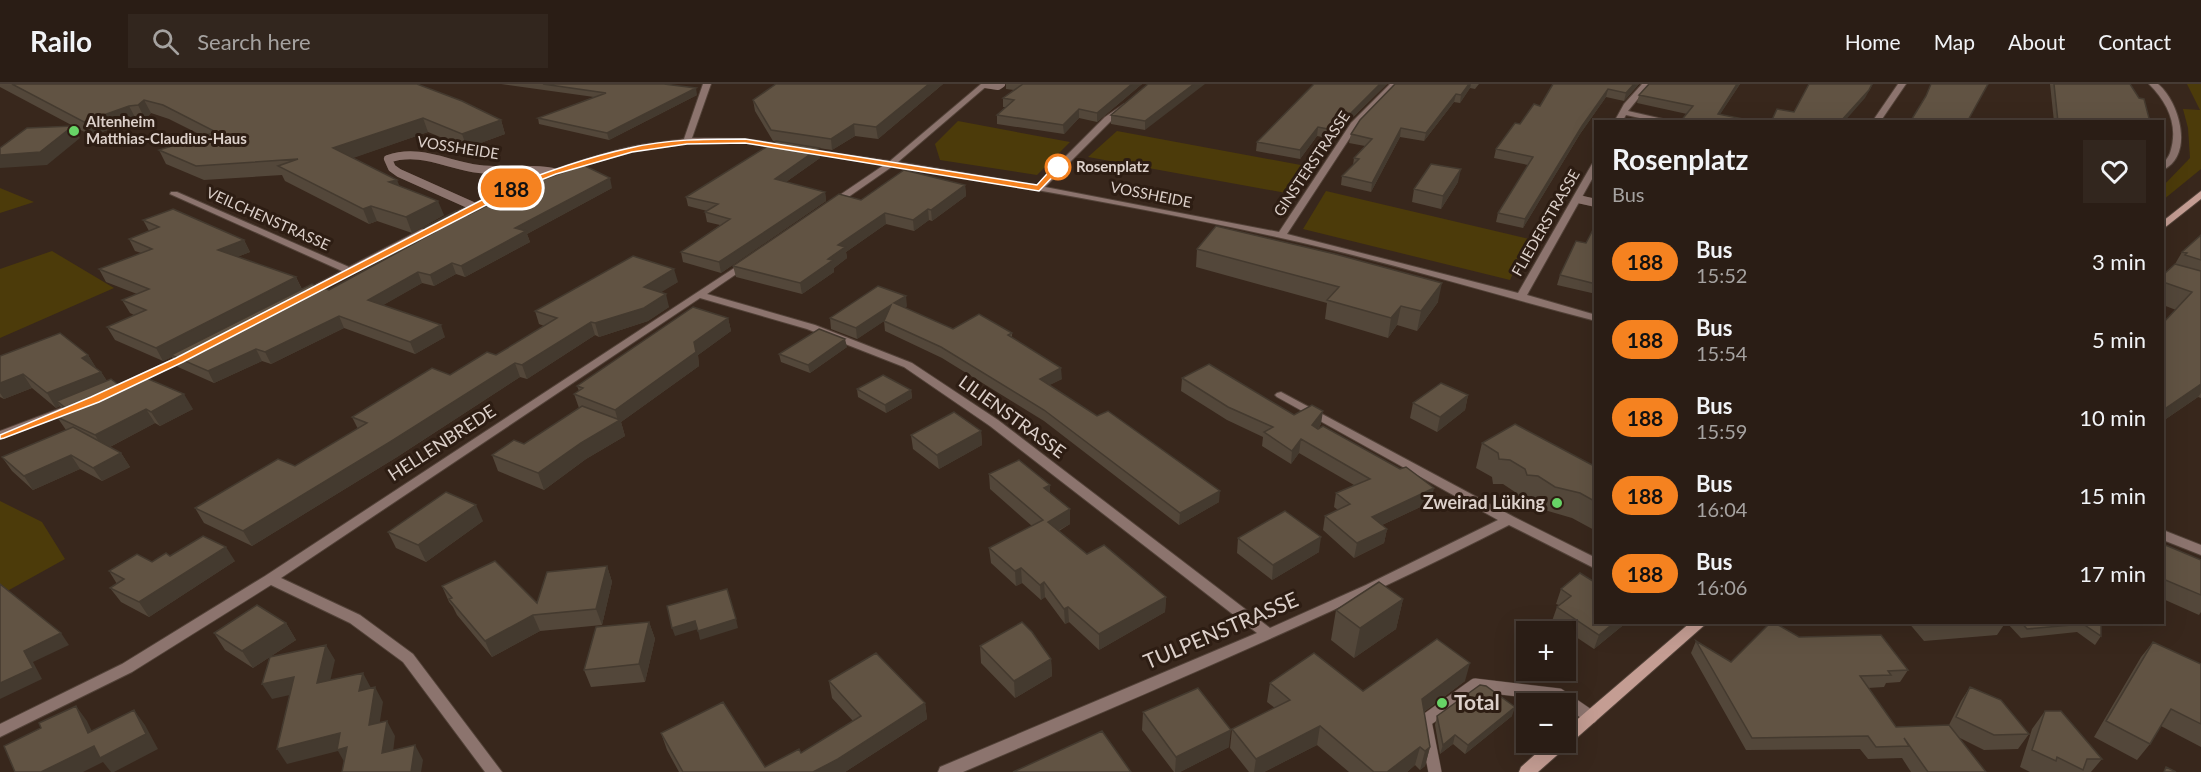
<!DOCTYPE html>
<html lang="en">
<head>
<meta charset="utf-8">
<style>
	body { margin:0; font-family:Lato,sans-serif; background:#32261e; color:#f1f3f6; height:100vh; display:flex; flex-direction:column; font-size:22px; white-space:nowrap }
	* { box-sizing:border-box; margin:0 }
	p { font-size:20px; color:#a5a2a0 }
	.icon { flex:none; width:33px; height:33px; fill:none; stroke:currentColor; stroke-width:2; stroke-linecap:round; stroke-linejoin:round }
	.map { position:relative; flex:1; overflow:hidden }
	.details { position:absolute; left:1594px; top:36px; width:570px; height:504px; display:flex; flex-direction:column; background:#2a1d15; border-radius:0px; box-shadow:0 6px 24px #0002,0 0 0 2px #463b34 }
	.details>* { flex:none }
	.badge { padding:0 12px; border-radius:20px; font-size:21px; line-height:39px }
	.tools { position:absolute; left:1516px; top:537px; display:grid; gap:12px }
	.tools a { display:grid; place-items:center; width:60px; height:60px; border-radius:0px; background:#2a1d15; box-shadow:0 6px 24px #0002,0 0 0 2px #463b34; font-size:30px }
	.map>.badge { position:absolute; translate:-50% -50%; box-shadow:0 0 0 3px #fff }
	.round { display:grid; place-items:center; flex:none; width:63px; height:63px; border-radius:0px; background:#32261e }
	.head { display:flex; align-items:center; justify-content:space-between; height:102px; padding:0 18px }
	h1 { font-size:28px; font-weight:700; line-height:45px }
	ul { padding:0; list-style:none }
	li { display:flex; align-items:center; gap:18px; height:78px; padding:0 18px }
	li div { flex:1 }
	li b { display:block; font-size:22px }
	li em { font-style:normal }
	li .badge { min-width:66px; font-weight:700; text-align:center }
	header { display:flex; align-items:center; gap:36px; box-sizing:border-box; height:84px; padding:0 30px; background:#2a1d15; border-bottom:2px solid #463b34 }
	header strong { font-size:28px }
	nav { display:flex; gap:33px; margin-inline-start:auto; font-size:21px }
	.search { width:420px; height:54px; background:#32261e; display:flex; align-items:center; gap:15px; box-sizing:border-box; padding:0 21px; border-radius:0px; color:#a5a2a0; font-size:22px }
	.map>svg:first-child { display:block }
	.green { fill:#4c3b0a }
	.lines { fill:none; stroke-linecap:round; stroke-linejoin:round }
	.lane-far1-casing { stroke:#524238; stroke-width:8 }
	.lane-casing { stroke:#524238; stroke-width:14 }
	.street-casing { stroke:#524238; stroke-width:2 }
	.secondary-casing { stroke:#524238; stroke-width:2 }
	.lane-far1 { stroke:#8c746e; stroke-width:8 }
	.lane { stroke:#8c746e; stroke-width:13 }
	.street { fill:#8c746e; fill-rule:evenodd }
	.secondary { fill:#c49d93; fill-rule:evenodd }
	.wall { fill:#53473a }
	.shaded-wall { fill:#443a2f }
	.building { fill:#615343; stroke:#443a2f; stroke-width:1.5 }
	.line { fill:#f58220; stroke:#fff; stroke-width:1.5 }
	.poi-dot { fill:#67d466; stroke:#2d1d13; stroke-width:2 }
	.stop-dot { fill:#fff; stroke:#f58220; stroke-width:3 }
	.labels { text-anchor:middle; stroke-width:6; stroke-linejoin:round; paint-order:stroke }
	.far-poi-label { font-size:15px; font-weight:bold; fill:#dcd0ca; stroke:#2d1d13; text-anchor:start }
	.far-street-label { font-size:15px; fill:#dcd0ca; stroke:#2d1d13 }
	.far-stop-label { font-size:15px; font-weight:bold; fill:#dcd0ca; stroke:#2d1d13; text-anchor:start }
	.street-label { font-size:18px; fill:#dcd0ca; stroke:#2d1d13 }
	.poi-label { font-size:18px; font-weight:bold; fill:#dcd0ca; stroke:#2d1d13; text-anchor:end }
	.near-street-label { font-size:21px; fill:#dcd0ca; stroke:#2d1d13 }
	.near-poi-label { font-size:21px; font-weight:bold; fill:#dcd0ca; stroke:#2d1d13; text-anchor:start }
</style>
</head>
<body>
<header>
<strong>Railo</strong>
<div class="search"><svg class="icon" aria-label="search" viewBox="0 0 24 24"><circle cx="10" cy="10" r="6"/><path d="M15 15l6 6"/></svg>Search here</div>
<nav><a>Home</a><a>Map</a><a>About</a><a>Contact</a></nav>
</header>
<div class="map">
<svg width="2201" height="688" viewBox="0 0 2201 688">
	<rect width="100%" height="100%" fill="#38271c"/>
	<path class="green" d="M2187,0H2201V85L2163,116V102L2190,74L2188,44L2183,25L2200,26Z
		M958,37L1070,58L1037,91L940,76L935,60Z
		M1117,47L1306,82L1286,109L1088,73Z
		M0,104L34,118L0,129Z
		M1326,107L1529,155L1510,196L1303,145Z
		M52,167L114,204L0,254V185Z
		M0,417L42,438L65,475L0,511Z"/>
	<g class="lines">
		<g class="lane-far1-casing">
			<path id="lane-far1" d="M985,0L998,2L1001,0
				M1578,115L1596,119
				M475,123L399,89L392,84L388,75C420,64 447,81 479,85C504,88 528,83 553,88"/>
		</g>
		<g class="lane-casing">
			<path id="lane" d="M1435,688L1425,637L1475,601L1559,611L1591,633"/>
		</g>
		<g class="street-casing">
			<path id="street" d="M703,0H711L692,54L746,55L787,61H790V65L746,59H690L632,68L577,83L521,105L466,130L306,213L302,212V208L342,187L170,110L171,108H177L349,183C439,136 530,86 630,63C647,59 666,58 684,55Z
				M981,0H989L898,78L1037,101L1105,33L1124,20H1127V24L1111,37L1045,103L1279,148L1351,39L1390,0H1398L1357,43L1287,150L1518,209L1592,80L1596,77V88L1527,211L1596,231V237C1491,210 1387,177 1281,154C1152,125 1023,103 893,82L834,123H828V119L884,81L804,68L800,66L801,64L890,77Z
				M1642,0H1650L1628,27L1676,38H1658L1626,31L1622,38H1614L1624,20Z
				M1898,0H1906L1880,38H1872Z
				M2149,0H2158C2179,17 2195,71 2163,86C2163,78 2167,76 2170,69C2179,42 2168,19 2149,0Z
				M748,175L751,176V180L707,210L815,241L912,279L998,336L1270,544L1366,501L1498,436L1277,313L1275,311L1277,309L1281,308L1514,433L1596,474V485L1509,441C1331,532 1147,609 963,688H938L940,683L1257,549L990,342L904,283L807,245L700,214L281,494L360,531L413,570L502,688H485L403,578L350,539L271,501L132,588L0,653V640L122,580L265,492Z
				M189,268L195,271L193,273L111,311L107,312L101,309Z
				M77,318L83,322L81,324L0,355V347Z
				M2163,446L2201,461V471L2163,456Z"/>
		</g>
		<g class="secondary-casing">
			<path id="secondary" d="M2201,107V115L2163,145V137Z
				M1691,538H1708L1538,688H1519L1521,683L1549,658H1566V645Z"/>
		</g>
		<use href="#lane-far1" class="lane-far1"/>
		<use href="#lane" class="lane"/>
		<use href="#street" class="street"/>
		<use href="#secondary" class="secondary"/>
	</g>
	<path class="wall" d="M0,0H417L501,36L505,50L467,64L428,48L352,74L399,102L444,131L412,149L377,137L369,140L285,97L282,91L204,96L166,80L159,66L203,52L169,35L151,29L145,35H136L92,52L0,3Z
		M501,0H664L697,11L609,56L539,40L538,34L594,13Z
		M943,0L878,55L855,52L832,66L778,58L819,64L820,74L786,98L825,108L826,117L721,189L683,178L681,168L720,141L707,138L705,128L707,127L688,122L686,113L776,57H773L755,27L753,16Z
		M1006,0H1142L1097,38L1079,34L1064,50L997,40V31L1006,23H1003V14L1014,6L1006,5Z
		M1148,0L1145,46L1111,40V31Z
		M1313,0H1387L1349,37L1337,56L1317,52L1300,75L1256,67L1257,58L1313,1Z
		M1395,0H1479L1475,5L1470,4L1460,19L1454,18L1424,57L1400,53L1371,108L1341,101L1342,92L1353,81L1354,74L1365,62L1349,59L1351,50Z
		M1553,0H1639L1624,17L1606,13L1580,50L1523,144L1496,138L1498,129L1528,81L1494,74L1496,65L1520,40L1540,22Z
		M1740,0L1720,30H1687L1637,19L1639,11Z
		M2050,0H2130L2150,38H2054Z
		M1458,98L1441,125L1412,118L1414,105Z
		M965,101L966,112L932,137L929,136L914,147L886,140L846,168L847,174L834,184V188L802,210L736,193L733,182L861,116Z
		M612,104L527,150L530,158L465,193L456,190L434,202L422,199L383,221L445,253L415,270L344,244L271,280L262,277L214,299L178,283L172,273L163,277L115,256L107,243L134,231L130,229L122,216L137,210L106,198L99,185L141,169L135,167L129,155L149,147L143,136L244,156L250,168L237,173L296,193L302,205L329,206L426,152L423,144L468,131Z
		M1596,140V210L1557,201L1560,191L1586,159Z
		M2201,151V314L2198,313L2163,337V239L2176,226L2163,221V191L2175,180L2182,168Z
		M1197,165L1438,218L1417,247L1397,241L1388,254L1325,235L1327,219L1196,183Z
		M678,198L660,208L669,223L648,237L599,253L595,251L527,295L520,293L397,373L252,462L204,439L195,424L295,382L358,345L352,333L496,271L544,242L539,240L535,227Z
		M907,222L905,224L953,245L1012,249V253L1062,295L1049,301L1219,418L1179,441L1044,337L942,274L885,247L884,237L857,255L831,245L830,234Z
		M728,234L731,247L698,271L699,282L621,338L625,352L586,375L544,406L498,387L492,371L524,360L579,324L574,310L579,307L577,302Z
		M847,263L810,289L781,278L779,270Z
		M88,271L96,284L101,288L107,297L124,305L193,325L160,342L155,339L110,363L121,369L130,383L102,397L80,385L33,406L12,387L2,373L66,346L57,333L65,329L60,322L56,324L32,304L4,315L0,313V272Z
		M1182,294L1321,340L1318,345L1431,418L1382,441L1387,445L1384,459L1354,474L1323,446L1325,432L1338,426L1334,423L1336,409L1354,401L1299,369L1291,380L1262,362L1263,353L1227,336L1181,307Z
		M857,305L911,306L912,314L886,329L858,313Z
		M1468,311L1465,326L1437,348L1410,334L1413,319Z
		M981,347L982,361L939,385L913,365L911,351Z
		M1482,359L1596,383V447L1572,434L1548,427L1531,417L1520,416L1518,410L1503,400H1493L1492,393L1476,384Z
		M989,390L1050,401V409L1070,440L1059,447L1087,470L1166,513L1165,528L1099,566L1069,538L1065,540L1045,513L1041,516L1022,499L1016,502L991,479L989,464L1032,442L990,405Z
		M483,437L426,478L396,464L388,448Z
		M1238,454L1319,468L1272,496L1237,469Z
		M2163,460L2201,476V528L2199,531L2163,515Z
		M170,472L235,477L149,533L121,518L110,504L117,500L109,487L152,478Z
		M607,482L612,498L602,541L540,547L492,573L457,531L453,523L449,518L442,502L537,519Z
		M1580,489L1596,538H1627L1594,565L1552,537L1557,523L1559,521L1556,520L1561,505Z
		M1403,515L1396,545L1354,574L1331,556L1336,526Z
		M649,538L655,555L645,598L591,603L584,586Z
		M1908,538H2006L1997,551L1924,557Z
		M2006,538H2101V552L2095,561L2077,548L2021,554Z
		M286,539L296,556L253,584L225,566L214,549Z
		M1696,557L1731,578L1908,586L1900,598L1886,599L1884,603L1868,604L1896,643L1949,641L1961,617L1970,603L2029,650L2018,665L1984,666L1958,653L1986,688H1911L1902,674L1868,675L1860,665L1746,666L1691,569Z
		M2153,558L2201,580V663L2161,642L2150,660L2137,676L2094,653L2141,573Z
		M980,562L1051,575L1052,592L1015,614L981,579Z
		M829,597L925,619L927,635L845,688H679L667,666L661,649L765,683L801,669L853,637L832,614Z
		M1465,597L1424,628L1430,663L1425,682L1420,686L1415,681L1407,688H1349L1317,661L1264,688H1249L1230,664L1232,645L1275,624L1267,618L1270,599L1363,607Z
		M2045,627L2102,675L2091,688H2030L2020,683L2032,645Z
		M1143,628L1229,663L1180,688H1174L1142,646Z
		M1437,632H1512L1465,670L1453,660L1440,670L1435,641Z"/>
	<path class="shaded-wall" d="M929,0H943L878,55L876,43Z
		M1132,0H1142L1097,38V29Z
		M1194,0H1205L1145,46V37Z
		M1380,0H1387L1349,37L1337,56L1338,47L1351,29Z
		M1469,0H1471L1470,4L1460,19L1461,11Z
		M1634,0H1639L1624,17L1626,9Z
		M1737,0H1740L1715,38L1718,30Z
		M1872,0H1873L1865,14L1844,38H1840Z
		M696,4L697,11L609,56L607,49Z
		M1608,5L1606,13L1580,50L1523,144L1525,135L1582,42Z
		M1456,10L1454,18L1424,57L1426,49Z
		M144,16L151,29L145,35L138,21Z
		M129,22L136,35L92,52L84,38Z
		M1079,25V34L1064,50L1063,41Z
		M423,34L428,48L339,79L333,64Z
		M501,36L505,50L467,64L462,50Z
		M854,40L855,52L832,66L831,55Z
		M73,42L80,54L47,81L0,84V71Z
		M1318,43L1317,52L1300,75V66Z
		M1401,44L1400,53L1371,108L1372,99Z
		M819,64L820,74L776,105L775,95Z
		M1461,85L1458,98L1441,125L1443,112Z
		M610,94L612,104L527,150L530,158L465,193L461,182L515,144Z
		M397,96L403,110L389,98Z
		M965,101L966,112L932,137L931,126Z
		M825,108L826,117L721,189L719,178Z
		M438,117L444,131L412,149L406,133Z
		M371,122L377,137L369,140L363,125Z
		M928,125L929,136L914,147L913,136Z
		M885,129L886,140L846,168L847,174L834,184V188L802,210L800,199L828,175L838,161Z
		M244,156L250,168L224,178L218,166Z
		M452,179L456,190L434,202L430,191Z
		M674,185L678,198L647,217L644,203Z
		M418,188L422,199L373,227L368,216Z
		M296,193L302,206L171,271L172,273L163,277L156,264Z
		M1442,199L1438,218L1417,247L1421,227Z
		M666,210L669,223L648,237L599,253L595,239Z
		M906,212L907,222L895,230L894,219Z
		M891,221L892,232L857,255L856,244Z
		M1401,222L1397,241L1388,254L1391,234Z
		M339,232L344,244L271,280L265,268Z
		M728,234L731,247L698,271L699,282L621,338L625,352L586,375L544,406L538,389L581,359L618,337L615,326L694,258Z
		M591,238L595,251L527,295L522,281Z
		M441,241L445,253L415,270L410,258Z
		M845,255L847,263L810,289L808,281Z
		M256,265L262,277L214,299L208,287Z
		M88,271L97,285L82,274Z
		M515,279L520,293L397,373L252,462L243,447Z
		M1061,284L1062,295L1040,306V295Z
		M101,288L110,302L57,317L60,322L56,324L47,309Z
		M23,290L32,304L4,315L0,309V299Z
		M2201,300V309L2198,313L2163,337V326Z
		M911,306L912,314L886,329L885,321Z
		M184,310L193,325L160,342L151,328Z
		M1468,311L1465,326L1437,348L1440,333Z
		M146,325L155,339L104,366L95,351Z
		M1323,327L1321,340L1310,355L1312,341Z
		M981,347L982,361L939,385L937,371Z
		M1301,355L1299,369L1291,380L1292,367Z
		M121,369L130,383L102,397L93,384Z
		M71,371L80,385L33,406L24,392Z
		M1050,401V415L1044,404Z
		M1434,404L1431,418L1369,447L1372,433Z
		M1220,407L1219,418L1179,441L1180,429Z
		M476,421L483,437L426,478L418,461Z
		M1070,425V440L1048,452V438Z
		M1387,445L1384,459L1354,474L1357,459Z
		M1321,453L1319,468L1272,496L1273,481Z
		M226,463L235,477L149,533L139,518Z
		M607,482L612,498L602,541L596,525Z
		M1021,484L1022,499L1016,502L1015,487Z
		M1044,498L1045,513L1041,516L1040,501Z
		M1166,513L1165,528L1099,566V550Z
		M1403,515L1396,545L1354,574L1360,544Z
		M1068,523L1069,538L1065,540L1064,525Z
		M533,531L540,547L492,573L485,557Z
		M736,535L738,544L700,556L698,547Z
		M695,537L698,545L675,552L672,544Z
		M649,538L655,555L645,598L639,580Z
		M1615,538H1627L1594,565L1599,551Z
		M286,539L296,556L253,584L242,567Z
		M61,549L69,561L33,578L42,595L0,615V599L24,567Z
		M326,561L335,576L326,615L317,599Z
		M1051,575L1052,592L1015,614L1014,597Z
		M1470,579L1465,597L1417,633L1422,615Z
		M363,589L371,604L359,607Z
		M294,593L303,608L272,615L262,600Z
		M375,603L383,618L377,656L369,641Z
		M925,619L927,635L845,688H813Z
		M76,622L87,637L100,664L88,649Z
		M1515,623L1512,632L1465,670L1468,661Z
		M134,626L145,641L158,665L114,688H111L103,678L83,688H41Z
		M387,637L395,652L391,684L382,669Z
		M1320,642L1317,661L1264,688H1254L1256,675Z
		M1231,646L1229,663L1180,688H1175L1176,673Z
		M340,649L349,665L346,681L338,667L287,680L277,665Z
		M1455,651L1453,660L1440,670L1443,661Z
		M415,661L423,676L421,688H411Z
		M1420,663L1415,681L1407,688H1387Z
		M1430,663L1425,682L1420,686L1425,667Z"/>
	<path class="building" d="M12,0H417L462,17L501,36L462,50L423,34L333,64L397,96L389,98L438,117L406,133L371,122L363,125L278,82L298,75L196,82L159,66L216,48L163,21L144,16L138,21L129,22L84,38Z
		M543,0H664L696,4L607,49L538,34L606,9Z
		M776,0H929L876,43L854,40L831,55L771,46L753,16Z
		M1023,0H1132L1097,29L1079,25L1063,41L997,31L1014,16L1003,14Z
		M1148,0H1194L1145,37L1111,31Z
		M1314,0H1380L1351,29L1338,47L1318,43L1300,66L1257,58Z
		M1395,0H1469L1461,11L1456,10L1426,49L1401,44L1372,99L1342,92L1359,75L1354,74L1372,55L1351,50L1360,36Z
		M1553,0H1634L1626,9L1608,5L1582,42L1525,135L1498,129L1533,73L1496,65L1515,39L1520,40L1534,20L1540,22Z
		M1649,0H1737L1718,30L1758,38H1680L1693,22L1639,11Z
		M1809,0H1872L1869,6L1840,38H1771L1777,25L1794,28Z
		M1931,0H1988L1967,38H1910L1926,12Z
		M2054,0H2130L2139,14L2144,15L2150,38H2058Z
		M73,42L40,68L0,71V64L27,44Z
		M776,57L819,64L775,95L825,108L719,178L681,168L730,135L705,128L718,120L686,113Z
		M1431,80L1461,85L1443,112L1414,105Z
		M583,81L610,94L515,144L526,147L461,182L452,179L430,191L418,188L368,216L441,241L410,258L339,232L265,268L256,265L208,287L171,271L312,200L329,206L435,148L423,144L456,127L468,131L531,100Z
		M904,86L965,101L931,126L928,125L913,136L885,129L838,161L845,163L828,175L833,176L800,199L733,182L839,110L861,116Z
		M173,125L244,156L218,166L296,193L156,264L107,243L146,226L122,216L149,205L99,185L152,165L129,155L159,143L143,136Z
		M1596,140V200L1560,191L1576,157L1586,159Z
		M1216,142L1335,170L1442,199L1421,227L1401,222L1391,234L1327,216L1339,203L1197,165Z
		M2201,151V176L2185,171L2187,169L2182,168Z
		M633,172L674,185L644,203L666,210L644,224L595,239L591,238L522,281L515,279L390,358L243,447L195,424L278,375L295,382L367,339L352,333L432,284L450,291L487,268L496,271L557,234L535,227Z
		M2175,180L2201,187V300L2163,326V239L2192,208L2163,198V191Z
		M878,202L906,212L894,219L953,245L979,230L1012,249L1008,251L1061,284L1040,295L1097,332L1108,327L1220,407L1180,429L1044,326L941,263L884,237L891,221L856,244L830,234Z
		M693,223L728,234L694,258L696,268L615,326L574,310L583,304L577,302Z
		M819,245L845,255L808,281L779,270Z
		M60,249L88,271L82,274L101,288L47,309L23,290L0,299V272Z
		M1209,280L1294,331L1312,321L1323,327L1312,341L1318,345L1323,342L1400,385L1406,383L1434,404L1372,433L1387,445L1357,459L1325,432L1350,420L1336,409L1370,395L1301,355L1292,367L1264,348L1273,343L1228,323L1182,294Z
		M883,291L911,306L885,321L857,305Z
		M146,294L184,310L151,328L146,325L95,351L57,333L69,327L57,317L111,295L124,305Z
		M1441,299L1468,311L1440,333L1413,319Z
		M582,322L620,336L581,359L538,389L492,371L514,356L524,360Z
		M954,328L981,347L937,371L911,351Z
		M1515,340L1596,383V418L1580,409L1555,403L1538,392L1527,391L1525,385L1510,376L1499,375L1498,369L1482,359Z
		M73,343L121,369L93,384L71,371L24,392L2,373Z
		M1019,376L1050,401L1044,404L1070,425L1048,438L1087,470L1104,461L1166,513L1099,550L1068,523L1064,525L1044,498L1040,501L1021,484L1015,487L989,464L1043,436L989,390Z
		M446,408L476,421L418,461L388,448Z
		M1285,427L1321,453L1273,481L1238,454Z
		M203,452L226,463L139,518L110,504L124,495L109,487L137,470L152,478L166,469L170,472Z
		M2163,460L2201,476V511L2163,495Z
		M495,477L537,519L547,488L607,482L596,525L533,531L485,557L449,515L452,514L442,502Z
		M1580,489L1596,499V538H1615L1599,551L1557,523L1571,512L1561,505Z
		M1379,498L1403,515L1360,544L1336,526Z
		M0,500L61,549L24,567L33,584L0,599Z
		M727,505L736,535L698,547L695,537L672,544L667,522Z
		M257,521L286,539L242,567L214,549Z
		M649,538L639,580L584,586L596,543Z
		M1022,538L1032,548L1051,575L1014,597L980,562Z
		M1771,538H1773L1799,553L1881,551L1908,586L1888,587L1891,591L1860,592L1896,643L1949,641L1986,688H1928L1904,654L1909,662L1876,663L1868,652L1752,654L1696,557L1731,578Z
		M1933,538H1954L1934,540Z
		M2021,538H2101V552L2083,540L2027,545Z
		M1437,555L1470,579L1422,615L1430,663L1425,667L1420,663L1387,688H1374L1320,642L1256,675L1232,645L1290,616L1270,599L1314,569L1363,607Z
		M2153,558L2201,580V640L2171,625L2150,660L2106,637Z
		M326,561L317,599L363,589L359,607L375,603L369,641L387,637L382,669L415,661L411,688H342L347,663L337,666L340,649L277,665L294,593L262,600L270,573Z
		M876,569L925,619L838,675L813,688H683L661,649L723,618L765,683L799,665L801,669L861,632L829,597Z
		M1480,601L1486,602L1515,623L1468,661L1455,651L1443,661L1437,632Z
		M1970,603L2001,616L2029,650L1994,651L1956,633Z
		M1198,604L1231,646L1176,673L1143,628Z
		M76,622L88,649L134,626L146,650L100,674L94,662L41,688H15L4,662L41,644L39,639Z
		M2045,627H2061L2102,675H2087L2083,686L2057,673L2056,677L2032,666Z
		M1102,647L1131,688H1013Z
		M2166,683L2176,688H2164Z"/>
	<path class="line" d="M745,55L1037,101L1055,81L1062,83L1039,107L745,59L687,60L632,68L556,90L513,107L183,278L99,318L4,354L0,355V351L91,313L176,274L507,103C547,88 588,73 630,64C667,55 706,55 745,55Z"/>
	<g class="poi-dot">
		<circle cx="74" cy="47" r="6"/>
		<circle cx="1557" cy="419" r="6"/>
		<circle cx="1442" cy="619" r="6"/>
	</g>
	<circle class="stop-dot" cx="1058" cy="83" r="12"/>
	<g class="labels">
		<g class="far-poi-label">
			<text x="86" y="43">Altenheim<tspan x="86" dy="17">Matthias-Claudius-Haus</tspan></text>
		</g>
		<g class="far-street-label">
			<text transform="translate(458 64) rotate(9)" y="5">VOSSHEIDE</text>
			<text transform="translate(1312 80) rotate(-56)" y="5">GINSTERSTRASSE</text>
			<text transform="translate(1151 111) rotate(11)" y="5">VOSSHEIDE</text>
			<text transform="translate(268 135) rotate(24)" y="5">VEILCHENSTRASSE</text>
			<text transform="translate(1546 139) rotate(-60)" y="5">FLIEDERSTRASSE</text>
		</g>
		<g class="far-stop-label">
			<text x="1076" y="88">Rosenplatz</text>
		</g>
		<g class="street-label">
			<text transform="translate(1012 333) rotate(36)" y="6">LILIENSTRASSE</text>
			<text transform="translate(442 359) rotate(-33)" y="6">HELLENBREDE</text>
		</g>
		<g class="poi-label">
			<text x="1545" y="425">Zweirad Lüking</text>
		</g>
		<g class="near-street-label">
			<text transform="translate(1221 547) rotate(-23)" y="7">TULPENSTRASSE</text>
		</g>
		<g class="near-poi-label">
			<text x="1454" y="626">Total</text>
		</g>
	</g>
</svg>
<div class="tools">
<a>+</a>
<a>−</a>
</div>
<b class="badge" style="left:511px;top:104px;background:#f58220;color:#111">188</b>
<section class="details">
<div class="head"><div><h1>Rosenplatz</h1><p>Bus</p></div><a class="round"><svg class="icon" aria-label="heart" viewBox="0 0 24 24"><path d="M12 20l-8-8c-3-5 5-10 8-4 3-6 11-1 8 4z"/></svg></a></div>
<ul>
<li><span class="badge" style="background:#f58220;color:#111">188</span><div><b>Bus</b><p>15:52</p></div><em>3 min</em></li>
<li><span class="badge" style="background:#f58220;color:#111">188</span><div><b>Bus</b><p>15:54</p></div><em>5 min</em></li>
<li><span class="badge" style="background:#f58220;color:#111">188</span><div><b>Bus</b><p>15:59</p></div><em>10 min</em></li>
<li><span class="badge" style="background:#f58220;color:#111">188</span><div><b>Bus</b><p>16:04</p></div><em>15 min</em></li>
<li><span class="badge" style="background:#f58220;color:#111">188</span><div><b>Bus</b><p>16:06</p></div><em>17 min</em></li>
</ul>
</section>
</div>
</body>
</html>
